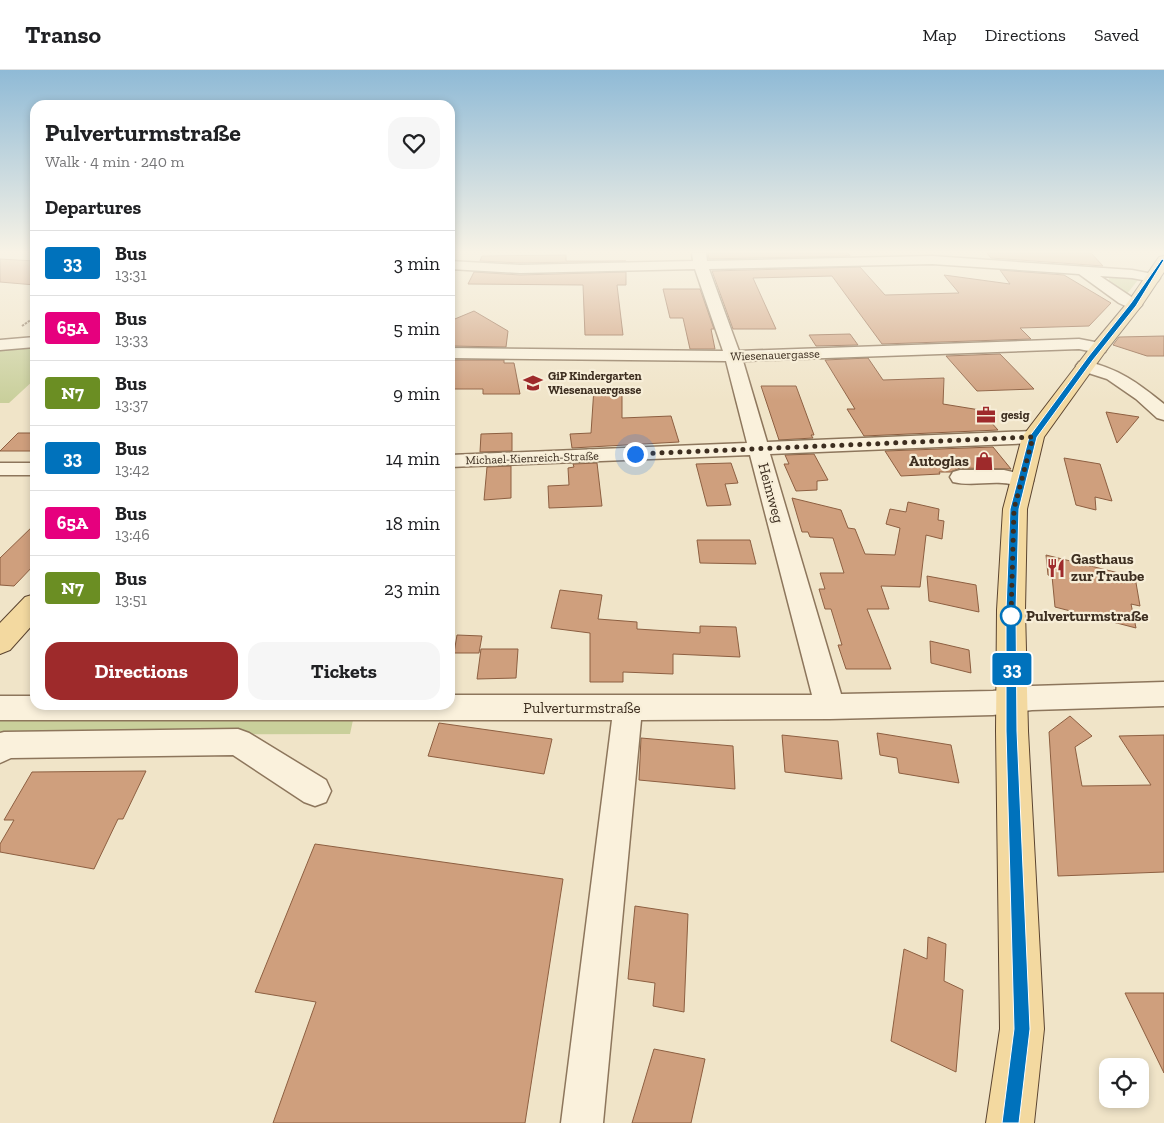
<!DOCTYPE html>
<html lang="en">
<head>
<meta charset="utf-8">
<style>
	body { margin:0; font-family:"Zilla Slab",serif; background:#f6f6f6; color:#202124; height:100vh; display:flex; flex-direction:column; font-size:19px; white-space:nowrap }
	* { box-sizing:border-box; margin:0 }
	p { font-size:16px; color:#757577 }
	.icon { flex:none; width:28px; height:28px; fill:none; stroke:currentColor; stroke-width:2; stroke-linecap:round; stroke-linejoin:round }
	.map { position:relative; flex:1; overflow:hidden }
	.side { position:absolute; left:30px; top:30px; width:425px; height:610px; display:flex; flex-direction:column; background:#fff; border-radius:15px; box-shadow:0 2px 8px #0003 }
	.side>* { flex:none }
	.badge { padding:0 10px; border-radius:4px; font-size:18px; line-height:32px }
	.tools { position:absolute; left:1099px; top:988px; display:grid; gap:10px }
	.tools a { display:grid; place-items:center; width:50px; height:50px; border-radius:10px; background:#fff; box-shadow:0 2px 8px #0003; font-size:25px }
	.you { position:absolute; width:25px; height:25px; margin:-12px; border:4px solid #fff; border-radius:50%; background:#1a73e8; box-shadow:0 0 0 8px #1a73e833 }
	.map>.badge { position:absolute; translate:-50% -50%; box-shadow:0 0 0 2px #fff }
	h2 { padding:0 15px; font-size:19px; line-height:45px }
	.round { display:grid; place-items:center; flex:none; width:52px; height:52px; border-radius:15px; background:#f6f6f6 }
	.summary { display:flex; align-items:center; justify-content:space-between; height:85px; padding:0 15px }
	h1 { font-size:24px; font-weight:700; line-height:38px }
	.cta { display:flex; gap:10px; margin-top:auto; padding:10px 15px }
	.cta a { flex:1; height:58px; border-radius:15px; background:#9e2a2b; color:#fff; font-size:20px; font-weight:700; line-height:58px; text-align:center }
	.cta a+a { background:#f6f6f6; color:#202124 }
	ul { padding:0; list-style:none }
	li { display:flex; align-items:center; gap:15px; height:65px; padding:0 15px; border-top:1px solid #e0e0e0 }
	li div { flex:1 }
	li b { display:block; font-size:19px }
	li em { font-style:normal }
	li .badge { min-width:55px; font-weight:700; text-align:center }
	header { display:flex; align-items:center; gap:30px; box-sizing:border-box; height:70px; padding:0 25px; background:#fff; border-bottom:1px solid #e0e0e0 }
	header strong { font-size:24px }
	nav { display:flex; gap:28px; margin-inline-start:auto; font-size:18px }
	.map>svg:first-child { display:block }
	.green { fill:#c9cf9b }
	.building { fill:#cf9f7d; stroke:#8d5f41 }
	.lines { fill:none; stroke-linecap:round; stroke-linejoin:round }
	.minor-casing { stroke:#8d765c; stroke-width:3 }
	.major-casing { stroke:#5b4430; stroke-width:2 }
	.path { stroke:#8d765c; stroke-width:2; stroke-dasharray:2.5 1; stroke-linecap:butt }
	.minor { fill:#faf1dc; fill-rule:evenodd }
	.major { fill:#f3d9a0; fill-rule:evenodd }
	.line { fill:#0072bc; stroke:#fff }
	.walk { stroke:#3d2e20; stroke-width:5; stroke-dasharray:0 9 }
	.stop-dot { fill:#fff; stroke:#0072bc; stroke-width:2.5 }
	.labels { text-anchor:middle; stroke-width:4.5; stroke-linejoin:round; paint-order:stroke }
	.far-street-label { font-size:12px; fill:#3d2e20; stroke:#f7eed8 }
	.far-poi-label { font-size:12px; font-weight:bold; fill:#3d2e20; stroke:#f7eed8; text-anchor:start }
	.poi-label { font-size:15px; font-weight:bold; fill:#3d2e20; stroke:#f7eed8; text-anchor:end }
	.street-label { font-size:15px; fill:#3d2e20; stroke:#f7eed8 }
	.stop-label { font-size:15px; font-weight:bold; fill:#3d2e20; stroke:#f7eed8; text-anchor:start }
</style>
</head>
<body>
<header>
<strong>Transo</strong>
<nav><a>Map</a><a>Directions</a><a>Saved</a></nav>
</header>
<div class="map">
<svg width="1164" height="1053" viewBox="0 0 1164 1053">
	<rect width="100%" height="100%" fill="#f0e4c8"/>
	<path class="green" d="M1109,204L1137,208L1138,210L1126,225L1109,216Z
		M35,275V309L9,333H0V277Z
		M353,650L350,664L0,665V651Z"/>
	<path class="building" d="M708,183H848L850,186L709,189Z
		M987,183H1091L1103,196L991,188Z
		M566,185V191H626L520,193L480,191L482,186Z
		M0,189L35,191V215L0,212Z
		M860,197L885,225L959,223L944,205L1010,214L1000,200L1064,205L1111,233L1089,256L1020,258L1031,269L882,274L832,206L753,208L776,259H733L712,201Z
		M474,202L520,205L626,202V215H617L623,265H585L583,215L468,214Z
		M663,219H700L714,259H711L715,279H690L683,248H670Z
		M474,241L508,261L506,277L450,276V251Z
		M850,264L858,275L816,276L809,265Z
		M1164,266V286H1147L1113,275L1119,267Z
		M1000,284L1034,319L977,321L946,286Z
		M868,288L883,310L944,308L943,334L980,340L998,360L864,366L847,339H855L825,290Z
		M450,290H504V293H514L520,324H483V319H450Z
		M761,316H796L814,365H811L813,368L779,370Z
		M594,318H622V348L671,346L679,372L572,378L570,364L591,363Z
		M1106,342L1139,347L1117,373Z
		M18,363H35V381H0Z
		M512,363V381L480,382L481,364Z
		M993,377L1011,399L960,398L951,402H939L940,404L901,406L885,381Z
		M814,384L828,410L817,411V420L796,421L784,394H789L785,385Z
		M1064,388L1100,394L1112,431L1095,427L1096,440L1076,435Z
		M597,393L602,436L549,438L548,416L569,415L568,398L574,397L573,394Z
		M731,393L738,413L725,414L731,435L707,436L696,394Z
		M511,396V428L484,430L487,397Z
		M792,428L841,440L848,458L855,459L865,484L895,485L900,458L886,454L890,439L906,442L908,432L939,439L938,450L944,451L942,469L926,465L920,517L881,516L889,539H867L891,599H846L838,575H842L831,539H825L819,519H825L820,503H844L833,468L810,467L808,462H802Z
		M35,454V494L14,516L0,515V488Z
		M697,470H750L756,494L700,493Z
		M1046,485L1135,507L1140,536L1131,534L1136,558L1055,537L1052,506L1048,505Z
		M927,506L976,515L979,542L929,531Z
		M560,520L602,525L598,549L637,552V559L700,563V556L736,557L740,587L673,584V604L623,602V612H590V563L551,558Z
		M457,565L482,566L479,583H454Z
		M930,571L969,580L971,603L931,593Z
		M481,579H518L516,608L477,609Z
		M1070,646L1092,666L1075,677L1082,716L1151,715L1119,666L1164,665V802L1058,806L1049,662Z
		M439,653L552,669L544,704L428,686Z
		M877,663L951,675L959,713L899,703L897,688L880,685Z
		M782,665L838,671L842,709L785,702Z
		M641,668L733,676L735,719L639,710Z
		M146,701L123,749H118L94,799L0,782V774L14,750H4L32,702Z
		M315,774L563,809L525,1053H273L316,932L255,922Z
		M635,836L688,844L684,942L653,936L655,913L628,909Z
		M928,867L946,874L944,911L963,920L956,1002L891,971L904,879L927,889Z
		M1125,923H1164V1003Z
		M654,979L705,989L691,1053H632Z"/>
	<g class="lines">
		<g class="minor-casing">
			<path id="minor" d="M692,183H706L707,191L932,186L1132,200L1158,205L1160,208L1158,211L1153,212L1132,208L1100,206L1139,232L1142,235L1139,238L1134,240L1119,233L1079,204L932,194L709,199L739,281L1079,269L1105,274L1107,278L1105,282L1099,283L1079,279L743,291L767,372L1033,361L1040,363L1043,367L1040,371L1033,373L770,384L841,624L993,621L1032,616L1164,612V636L1032,640L993,645L830,649L641,650L603,1053H561L612,650H0V626H35V635H450V625H812L750,385L450,397V385L747,373L726,291L450,288V278L723,281L695,199L520,203L450,199V191L520,195L693,191Z
				M35,267V277L0,280V270Z
				M1085,291C1119,299 1137,312 1164,334V350L1157,348L1136,329L1107,309L1079,300L1076,296L1079,292Z
				M0,393H35V405H0Z
				M960,400H1004L1029,406L1033,411L1029,416C1019,418 1012,413 1002,413C985,412 969,416 953,412L950,407L953,402Z
				M238,659L249,663L326,710L331,721L326,732L315,736L304,732L233,685L11,688L0,693V663L4,662Z"/>
		</g>
		<g class="major-casing">
			<path id="major" d="M1164,186V202L1142,235L1105,282L1044,367L1027,439L1025,540L1028,661L1044,959L1034,1053H986L1000,959L996,661L997,540L1003,439L1022,367L1093,274L1128,232L1159,187Z
				M35,524V552L10,580L0,584V553L25,527Z"/>
		</g>
		<path class="path" d="M22,256L35,247"/>
		<use href="#minor" class="minor"/>
		<use href="#major" class="major"/>
	</g>
	<linearGradient id="sky" x2="0" y2="1"><stop stop-color="#8fbad6"/><stop offset="0.55" stop-color="#f8f3e6"/><stop offset="1" stop-color="#f8f3e6" stop-opacity="0"/></linearGradient>
	<rect width="1164" height="331" fill="url(#sky)"/>
	<path class="line" d="M1162,189L1164,190L1136,236L1093,290L1037,367L1019,439L1016,540L1017,661L1030,959L1019,1053H1002L1014,959L1006,661V540L1010,439L1029,367L1088,287L1131,233Z"/>
	<g class="lines">
		<path class="walk" d="M635,384L1033,367L1014,439L1011,546"/>
	</g>
	<defs>
		<g id="school-bare" transform="scale(1.5)"><path d="M0-5L7-2L0 1L-7-2ZM-4 1L0 2.5L4 1V4Q0 6-4 4Z" fill="#9e2a2b" stroke="#f7eed8" stroke-width="2.5" paint-order="stroke"/></g>
		<g id="office-bare" transform="scale(1.5)"><path d="M-6-3h4V-5.5h4V-3h4V5H-6ZM-1-4.5V-3h2v-1.5ZM-6 0V1H6V0Z" fill="#9e2a2b" stroke="#f7eed8" stroke-width="2.5" paint-order="stroke"/></g>
		<g id="shop-bare" transform="scale(1.5)"><path d="M-5-2.5h2.3a2.7 3.5 0 0 1 5.4 0H5L5.5 6h-11ZM-1.5-2.5h3a1.5 2.3 0 0 0-3 0Z" fill="#9e2a2b" stroke="#f7eed8" stroke-width="2.5" paint-order="stroke"/></g>
		<g id="restaurant-bare" transform="scale(1.5)"><path d="M-5-6h1v4h1v-4h1v4h1v-4h1v5L-1.5 .5V6h-2V.5L-5-1ZM5-6V6H3V1.5H1.5Q1.5-4 5-6Z" fill="#9e2a2b" stroke="#f7eed8" stroke-width="2.5" paint-order="stroke"/></g>
	</defs>
	<g fill-rule="evenodd">
		<use href="#school-bare" x="533" y="313"/>
		<use href="#office-bare" x="986" y="345"/>
		<use href="#shop-bare" x="984" y="391"/>
		<use href="#restaurant-bare" x="1056" y="498"/>
	</g>
	<circle class="stop-dot" cx="1011" cy="546" r="10"/>
	<g class="labels">
		<g class="far-street-label">
			<text transform="translate(775 285) rotate(-2)" y="4">Wiesenauergasse</text>
			<text transform="translate(532 388) rotate(-2)" y="4">Michael-Kienreich-Straße</text>
		</g>
		<g class="far-poi-label">
			<text x="548" y="310">GiP Kindergarten<tspan x="548" dy="14">Wiesenauergasse</tspan></text>
			<text x="1001" y="349">gesig</text>
		</g>
		<g class="poi-label">
			<text x="969" y="396">Autoglas</text>
			<text x="1071" y="494" text-anchor="start">Gasthaus<tspan x="1071" dy="17">zur Traube</tspan></text>
		</g>
		<g class="street-label">
			<text transform="translate(771 423) rotate(75)" y="5">Heimweg</text>
			<text x="582" y="643">Pulverturmstraße</text>
		</g>
		<g class="stop-label">
			<text x="1026" y="551">Pulverturmstraße</text>
		</g>
	</g>
</svg>
<div class="tools">
<a><svg class="icon" aria-label="locate" viewBox="0 0 24 24"><circle cx="12" cy="12" r="6"/><path d="M12 2v4M12 18v4M2 12h4M18 12h4"/></svg></a>
</div>
<div class="you" style="left:635px;top:384px"></div>
<b class="badge" style="left:1012px;top:599px;background:#0072bc;color:#fff">33</b>
<section class="side">
<div class="summary"><div><h1>Pulverturmstraße</h1><p>Walk · 4 min · 240 m</p></div><a class="round"><svg class="icon" aria-label="heart" viewBox="0 0 24 24"><path d="M12 20l-8-8c-3-5 5-10 8-4 3-6 11-1 8 4z"/></svg></a></div>
<h2>Departures</h2>
<ul>
<li><span class="badge" style="background:#0072bc;color:#fff">33</span><div><b>Bus</b><p>13:31</p></div><em>3 min</em></li>
<li><span class="badge" style="background:#e6007e;color:#fff">65A</span><div><b>Bus</b><p>13:33</p></div><em>5 min</em></li>
<li><span class="badge" style="background:#6b8e23;color:#fff">N7</span><div><b>Bus</b><p>13:37</p></div><em>9 min</em></li>
<li><span class="badge" style="background:#0072bc;color:#fff">33</span><div><b>Bus</b><p>13:42</p></div><em>14 min</em></li>
<li><span class="badge" style="background:#e6007e;color:#fff">65A</span><div><b>Bus</b><p>13:46</p></div><em>18 min</em></li>
<li><span class="badge" style="background:#6b8e23;color:#fff">N7</span><div><b>Bus</b><p>13:51</p></div><em>23 min</em></li>
</ul>
<div class="cta"><a>Directions</a><a>Tickets</a></div>
</section>
</div>
</body>
</html>
